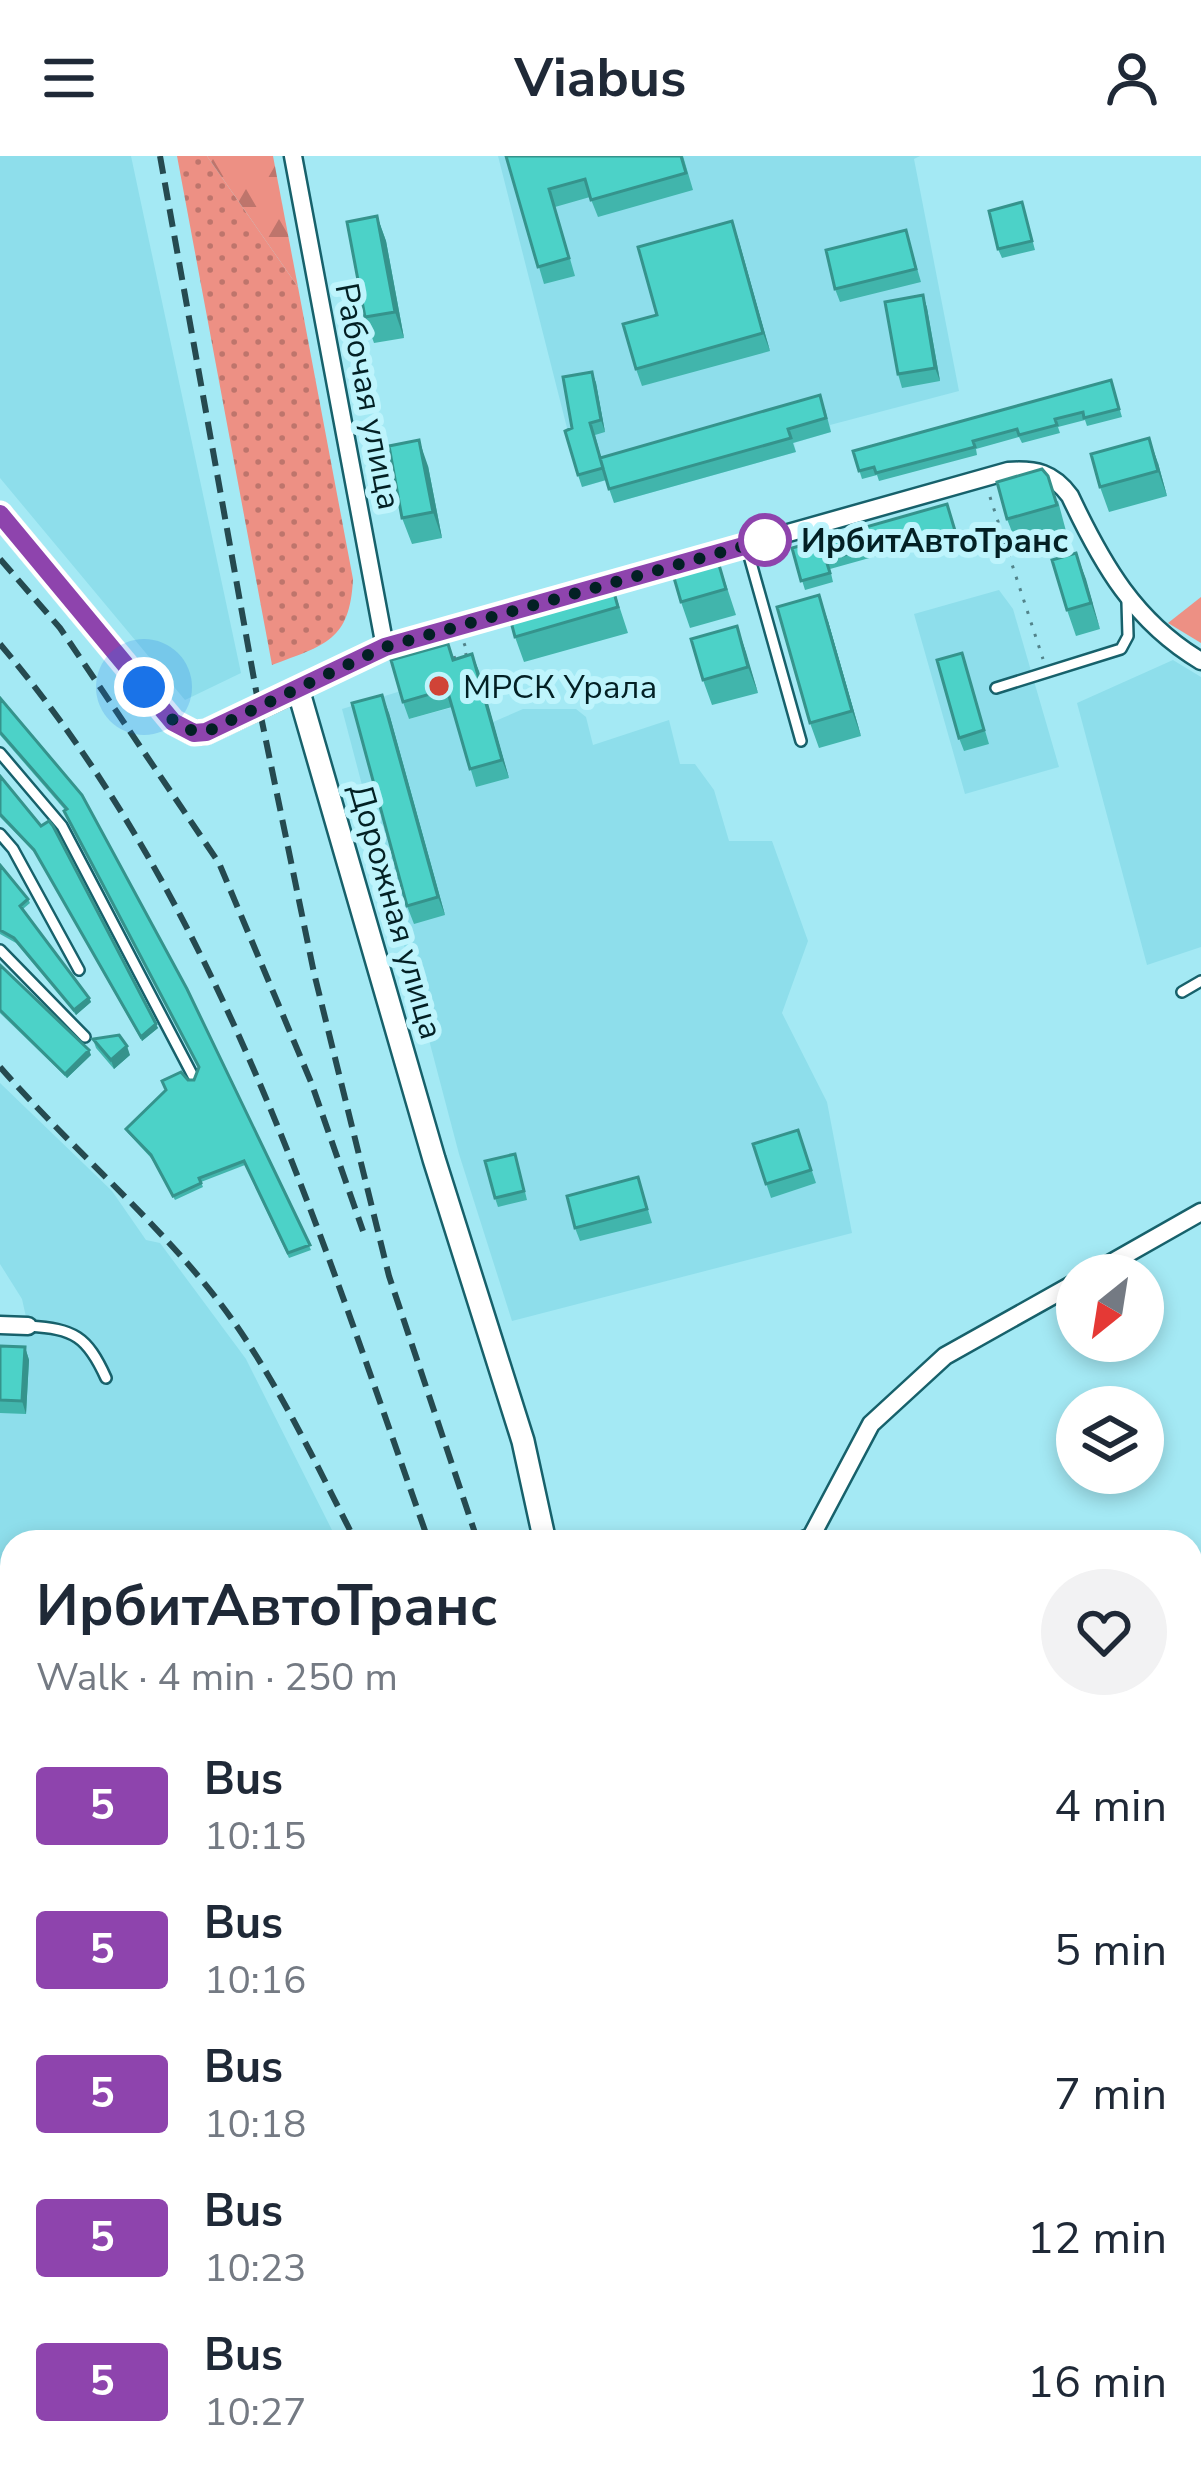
<!DOCTYPE html>
<html lang="en">
<head>
<meta charset="utf-8">
<style>
	body { margin:0; font-family:"Nunito Sans",sans-serif; background:#f2f2f3; color:#1f2937; height:100vh; display:flex; flex-direction:column; font-size:45px; white-space:nowrap }
	* { box-sizing:border-box; margin:0 }
	p { font-size:39px; color:#747a83 }
	.icon { flex:none; width:66px; height:66px; fill:none; stroke:currentColor; stroke-width:2; stroke-linecap:round; stroke-linejoin:round }
	.map { position:relative; flex:1; overflow:hidden }
	.sheet { position:absolute; left:0px; top:1374px; width:1203px; height:948px; display:flex; flex-direction:column; background:#fff; border-radius:36px 36px 0 0; box-shadow:0 6px 18px #0003 }
	.sheet>* { flex:none }
	.badge { padding:0 24px; border-radius:9px; font-size:42px; line-height:78px }
	.needle { width:78px; rotate:210deg }
	.fabs { position:absolute; left:1056px; top:1098px; display:grid; gap:24px }
	.fabs a { display:grid; place-items:center; width:108px; height:108px; border-radius:50%; background:#fff; box-shadow:0 6px 18px #0003; font-size:60px }
	.you { position:absolute; width:60px; height:60px; margin:-30px; border:9px solid #fff; border-radius:50%; background:#1a73e8; box-shadow:0 0 0 18px #1a73e833 }
	.map>.badge { position:absolute; translate:-50% -50%; box-shadow:0 0 0 6px #fff }
	.round { display:grid; place-items:center; flex:none; width:126px; height:126px; border-radius:63px; background:#f2f2f3 }
	.overview { display:flex; align-items:center; justify-content:space-between; height:204px; padding:0 36px }
	h1 { font-size:57px; font-weight:700; line-height:90px }
	ul { padding:0; list-style:none }
	li { display:flex; align-items:center; gap:36px; height:144px; padding:0 36px }
	li div { flex:1 }
	li b { display:block; font-size:45px }
	li em { font-style:normal }
	li .badge { min-width:132px; font-weight:700; text-align:center }
	header { display:flex; justify-content:space-between; align-items:center; height:156px; padding:0 36px; background:#fff; font-size:54px; font-weight:700 }
	.map>svg:first-child { display:block }
	.built { fill:#8edeeb }
	.grass { fill:url(#grass-dots) }
	.forest { fill:url(#forest-firs) }
	.green { fill:#ed9084 }
	.lines { fill:none; stroke-linecap:round; stroke-linejoin:round }
	.service-casing { stroke:#17616b; stroke-width:14 }
	.minor-casing { stroke:#17616b; stroke-width:21 }
	.tertiary-casing { stroke:#17616b; stroke-width:26 }
	.path { stroke:#52838a; stroke-width:3; stroke-dasharray:3 9; stroke-linecap:butt }
	.service { stroke:#fff; stroke-width:9 }
	.minor { stroke:#fff; stroke-width:16 }
	.tertiary { stroke:#fff; stroke-width:21 }
	.rail { stroke:#254a50; stroke-width:6; stroke-dasharray:18 9; stroke-linecap:butt }
	.wall { fill:#41b5ac }
	.shaded-wall { fill:#35938c }
	.building { fill:#4cd2c8; stroke:#35938c; stroke-width:3 }
	.line-casing { stroke:#fff; stroke-width:27 }
	.line { stroke:#8e44ad; stroke-width:18 }
	.walk { stroke:#032024; stroke-width:12; stroke-dasharray:0 21.6 }
	.stop-dot { fill:#fff; stroke:#8e44ad; stroke-width:6 }
	.poi-dot { fill:#d04337; stroke:#bef4fc; stroke-width:4.5 }
	.labels { text-anchor:middle; stroke-width:12; stroke-linejoin:round; paint-order:stroke }
	.street-label { font-size:33px; fill:#032024; stroke:#bef4fc }
	.stop-label { font-size:33px; font-weight:bold; fill:#032024; stroke:#bef4fc; text-anchor:start }
	.poi-label { font-size:33px; fill:#032024; stroke:#bef4fc; text-anchor:start }
</style>
</head>
<body>
<header><svg class="icon" aria-label="menu" viewBox="0 0 24 24"><path d="M4 6h16M4 12h16M4 18h16"/></svg>Viabus<svg class="icon" aria-label="person" viewBox="0 0 24 24"><circle cx="12" cy="8" r="4"/><path d="M4 21q1-7 8-7t8 7"/></svg></header>
<div class="map">
<svg width="1201" height="2322" viewBox="0 0 1201 2322">
	<defs>
		<pattern id="grass-dots" width="8" height="8" patternUnits="userSpaceOnUse" patternTransform="scale(3)"><rect width="8" height="8" fill="#ed9084"/><path d="M2 2h.1M6 6h.1" fill="none" stroke="#be756c" stroke-width="1.8" stroke-linecap="round"/></pattern>
		<pattern id="forest-firs" width="22" height="20" patternUnits="userSpaceOnUse" patternTransform="scale(3)"><rect width="22" height="20" fill="#ed9084"/><path d="M5 1l3.5 6h-7zM16 11l3.5 6h-7z" fill="#be756c"/></pattern>
	</defs>
	<rect width="100%" height="100%" fill="#a4e9f4"/>
	<path class="built" d="M0,0H131L241,517L185,544L0,322Z
		M498,0H920L914,3L959,235L830,269L831,276L794,287L796,296L614,347L607,324L582,331Z
		M999,434L1013,453L1059,611L965,638L914,458Z
		M1173,504L1201,521V791L1147,809L1077,547Z
		M401,535L409,563L454,551L493,566L523,553H576L586,561L593,589L669,564L680,608H695L714,634L729,685H772L808,785L782,857L827,946L852,1077L512,1165L459,998L342,553Z
		M0,927L112,1035L146,1084L160,1087L246,1203L338,1386H12V1513L0,1471V1180L30,1179L22,1143L0,1108Z
		M12,1585V1752L0,1756V1589Z"/>
	<path class="grass" d="M177,0H207L298,131L353,423C350,485 325,489 272,509Z
		M1201,2200V2322H1056L1052,2310H1191V2204Z"/>
	<path class="forest" d="M207,0H273L298,131Z"/>
	<path class="green" d="M1201,441V487L1168,467Z"/>
	<g class="lines">
		<g class="service-casing">
			<path id="service" d="M746,389L801,585
				M996,532L1121,493L1128,480L1127,446
				M0,597L62,670L193,920
				M0,678L13,693L79,814
				M0,794L85,881
				M1182,836L1201,825
				M29,1170C74,1173 87,1180 106,1222
				M1191,1756L1201,1752
				M1191,1980L1201,1975
				M657,2310L663,2322"/>
		</g>
		<g class="minor-casing">
			<path id="minor" d="M293,0L385,491
				M593,432L1008,315C1036,313 1053,317 1070,340C1102,408 1135,466 1201,505
				M298,533L385,491L528,451
				M1090,1119L1201,1056
				M0,1169L28,1170
				M799,1386L811,1381L871,1268L945,1200L1077,1126
				M0,1565L12,1562
				M1191,2188L1201,2185
				M521,2310L525,2322
				M118,2322V2310"/>
		</g>
		<g class="tertiary-casing">
			<path id="tertiary" d="M0,358L173,566L194,577L206,576L298,533L434,1003L523,1285L545,1386
				M0,2052L12,2053
				M271,2310L275,2322
				M886,2310L891,2322"/>
		</g>
		<path class="path" d="M990,341L1043,503
			M453,502L468,498L464,487
			M1091,2310L1098,2322"/>
		<use href="#service" class="service"/>
		<use href="#minor" class="minor"/>
		<use href="#tertiary" class="tertiary"/>
		<path class="rail" d="M160,0L259,551L314,817L389,1120L478,1386
			M0,403L60,472L219,707L311,926L363,1075
			M0,488C219,747 318,1072 429,1386
			M0,911C74,996 173,1078 236,1169C283,1237 318,1312 356,1386
			M722,2310L728,2322
			M765,2310L770,2322"/>
	</g>
	<path class="wall" d="M506,0H683L693,34L598,61L590,41L555,51L575,120L544,128Z
		M1022,46L1035,94L1002,102L998,93Z
		M377,60L386,85L404,182L374,187L365,161Z
		M732,65L770,195L642,230L636,213L657,159Z
		M906,74L921,126L840,146L835,133Z
		M923,139L927,152L940,225L902,232L898,218Z
		M592,216L596,227L605,276L595,279L601,301L825,253L831,276L793,287L796,296L614,347L606,324L582,331L578,319L572,272Z
		M1111,224L1122,261L1087,270L1085,264L1058,271L1060,277L1022,287L1019,281L976,293L977,299L879,325L877,319L862,323L853,295Z
		M1158,307L1167,340L1109,356L1100,331Z
		M428,310L442,382L412,388L402,362Z
		M1058,345L1066,375L1017,389L1007,363Z
		M947,348L959,387L920,398L916,389L830,413L833,426L805,434L792,392Z
		M715,395L736,459L690,472L681,446Z
		M1076,397L1100,473L1076,480L1067,454Z
		M610,422L628,477L524,506L515,481Z
		M828,465L861,580L819,592L810,567Z
		M737,470L758,537L712,549L703,524Z
		M448,488L454,503L472,498L509,622L476,631L452,551L409,563L403,546Z
		M962,497L989,588L964,595L959,582Z
		M0,542L187,833L311,1094L289,1102L245,1009L201,1026L203,1031L175,1044L152,1003L128,977L126,973L188,924H194L199,912L65,654L0,579Z
		M389,557L445,759L414,768L407,750Z
		M0,620L158,872L142,885L36,698L0,661Z
		M0,709L28,743L30,747L23,753L89,842L91,846L76,859L16,787L0,778Z
		M0,809L91,899L67,922L0,857Z
		M93,883L130,899L114,913L96,892Z
		M798,974L816,1027L771,1042L753,988Z
		M518,1007L527,1044L498,1051L495,1042Z
		M638,1021L652,1067L580,1085L575,1072Z
		M0,1190L25,1191L29,1204L26,1258L0,1257Z
		M12,1581V1638L0,1642V1586Z
		M0,1797L12,1830V1841L0,1845Z
		M1201,1890V1944L1191,1949V1895Z
		M0,1943L12,1944V2018H0Z
		M91,2310L90,2322L54,2321L51,2312Z"/>
	<path class="shaded-wall" d="M377,60L386,85L404,182L395,156Z
		M732,65L738,82L770,195L763,177Z
		M923,139L927,152L940,225L935,212Z
		M592,216L596,227L605,276L601,264Z
		M1149,282L1158,307L1167,340L1158,315Z
		M419,284L428,310L442,382L433,356Z
		M1076,397L1086,423L1100,473L1091,447Z
		M819,439L828,465L861,580L852,555Z
		M737,470L746,496L758,537L748,511Z
		M472,498L479,515L509,622L502,604Z
		M382,539L389,557L445,759L438,741Z
		M89,842L91,846L76,859L74,854Z
		M156,868L158,872L142,885L141,881Z
		M127,890L130,899L114,913L111,904Z
		M89,894L91,899L67,922L65,918Z
		M25,1191L29,1204L26,1258L22,1245Z
		M0,2077L3,2086L2,2110L0,2104Z"/>
	<path class="building" d="M506,0H681L686,17L591,44L585,23L549,33L569,102L538,111Z
		M1022,46L1032,85L998,93L989,55Z
		M377,60L395,156L365,161L347,66Z
		M732,65L763,177L636,213L623,168L657,159L638,91Z
		M906,74L916,113L835,133L826,94Z
		M923,139L935,212L898,218L885,146Z
		M592,216L601,264L590,267L603,312L578,319L565,275L572,272L563,221Z
		M1111,224L1119,253L1084,262L1083,256L1055,263L1057,269L1019,279L1017,273L973,285L975,291L876,317L874,311L859,315L853,295Z
		M820,239L826,262L788,273L791,282L609,333L600,302Z
		M1149,282L1158,315L1100,331L1091,298Z
		M419,284L433,356L402,362L389,290Z
		M1042,313L1048,320L1057,349L1007,363L997,326Z
		M947,348L956,378L916,389L914,380L826,404L830,417L801,425L792,392Z
		M715,395L726,433L681,446L670,408Z
		M1076,397L1091,447L1067,454L1052,404Z
		M610,422L618,451L515,481L507,451Z
		M819,439L852,555L810,567L777,451Z
		M737,470L748,511L703,524L691,483Z
		M448,488L453,504L472,498L502,604L470,613L447,533L403,546L391,504Z
		M962,497L984,574L959,582L937,504Z
		M382,539L438,741L407,750L352,547Z
		M0,542L82,639L187,833L310,1089L288,1097L244,1005L199,1022L201,1027L173,1040L151,999L126,973L166,934L162,925L181,916L188,924H194L199,911L64,655L67,653L0,576Z
		M0,620L41,670L49,665L53,670L156,868L141,881L34,694L0,658Z
		M0,709L28,743L20,750L89,842L74,854L14,782L0,774Z
		M0,809L89,894L65,918L0,854Z
		M119,879L127,890L111,904L93,883Z
		M798,974L811,1014L766,1028L753,988Z
		M515,998L524,1035L495,1042L485,1005Z
		M638,1021L647,1053L575,1072L567,1040Z
		M0,1190L25,1191L22,1245L0,1244Z
		M12,1581V1623L0,1627V1586Z
		M0,1797L12,1831L0,1835Z
		M1201,1890V1929L1191,1934V1895Z
		M0,1943L12,1944V2011H0Z
		M51,2310H87V2322H63L64,2313L51,2312Z
		M155,2310H176V2322H154Z
		M545,2310H576L580,2322H549Z
		M983,2310H1016L1022,2322H989Z"/>
	<g class="lines">
		<g class="line-casing">
			<path id="line" d="M0,358L173,566L194,577L206,576L385,491L765,384"/>
		</g>
		<use href="#line" class="line"/>
		<path class="walk" d="M144,531C162,552 176,577 206,576L385,491L765,384"/>
	</g>
	<circle class="stop-dot" cx="765" cy="384" r="24"/>
	<circle class="poi-dot" cx="439" cy="530" r="12"/>
	<g class="labels">
		<g class="street-label">
			<text transform="translate(369 240) rotate(79)" y="12">Рабочая улица</text>
			<text transform="translate(397 755) rotate(74)" y="12">Дорожная улица</text>
		</g>
		<g class="stop-label">
			<text x="801" y="396">ИрбитАвтоТранс</text>
		</g>
		<g class="poi-label">
			<text x="463" y="542">МРСК Урала</text>
		</g>
	</g>
</svg>
<div class="fabs">
<a><svg class="needle" viewBox="-14 -14 28 28"><path d="M0-13l5 13h-10z" fill="#e53935"/><path d="M0 13l5-13h-10z" fill="#747a83"/></svg></a>
<a><svg class="icon" aria-label="layers" viewBox="0 0 24 24"><path d="M12 4l9 5-9 5-9-5zM3 14l9 5 9-5"/></svg></a>
</div>
<div class="you" style="left:144px;top:531px"></div>
<section class="sheet">
<div class="overview"><div><h1>ИрбитАвтоТранс</h1><p>Walk · 4 min · 250 m</p></div><a class="round"><svg class="icon" aria-label="heart" viewBox="0 0 24 24"><path d="M12 20l-8-8c-3-5 5-10 8-4 3-6 11-1 8 4z"/></svg></a></div>
<ul>
<li><span class="badge" style="background:#8e44ad;color:#fff">5</span><div><b>Bus</b><p>10:15</p></div><em>4 min</em></li>
<li><span class="badge" style="background:#8e44ad;color:#fff">5</span><div><b>Bus</b><p>10:16</p></div><em>5 min</em></li>
<li><span class="badge" style="background:#8e44ad;color:#fff">5</span><div><b>Bus</b><p>10:18</p></div><em>7 min</em></li>
<li><span class="badge" style="background:#8e44ad;color:#fff">5</span><div><b>Bus</b><p>10:23</p></div><em>12 min</em></li>
<li><span class="badge" style="background:#8e44ad;color:#fff">5</span><div><b>Bus</b><p>10:27</p></div><em>16 min</em></li>
</ul>
</section>
</div>
</body>
</html>
